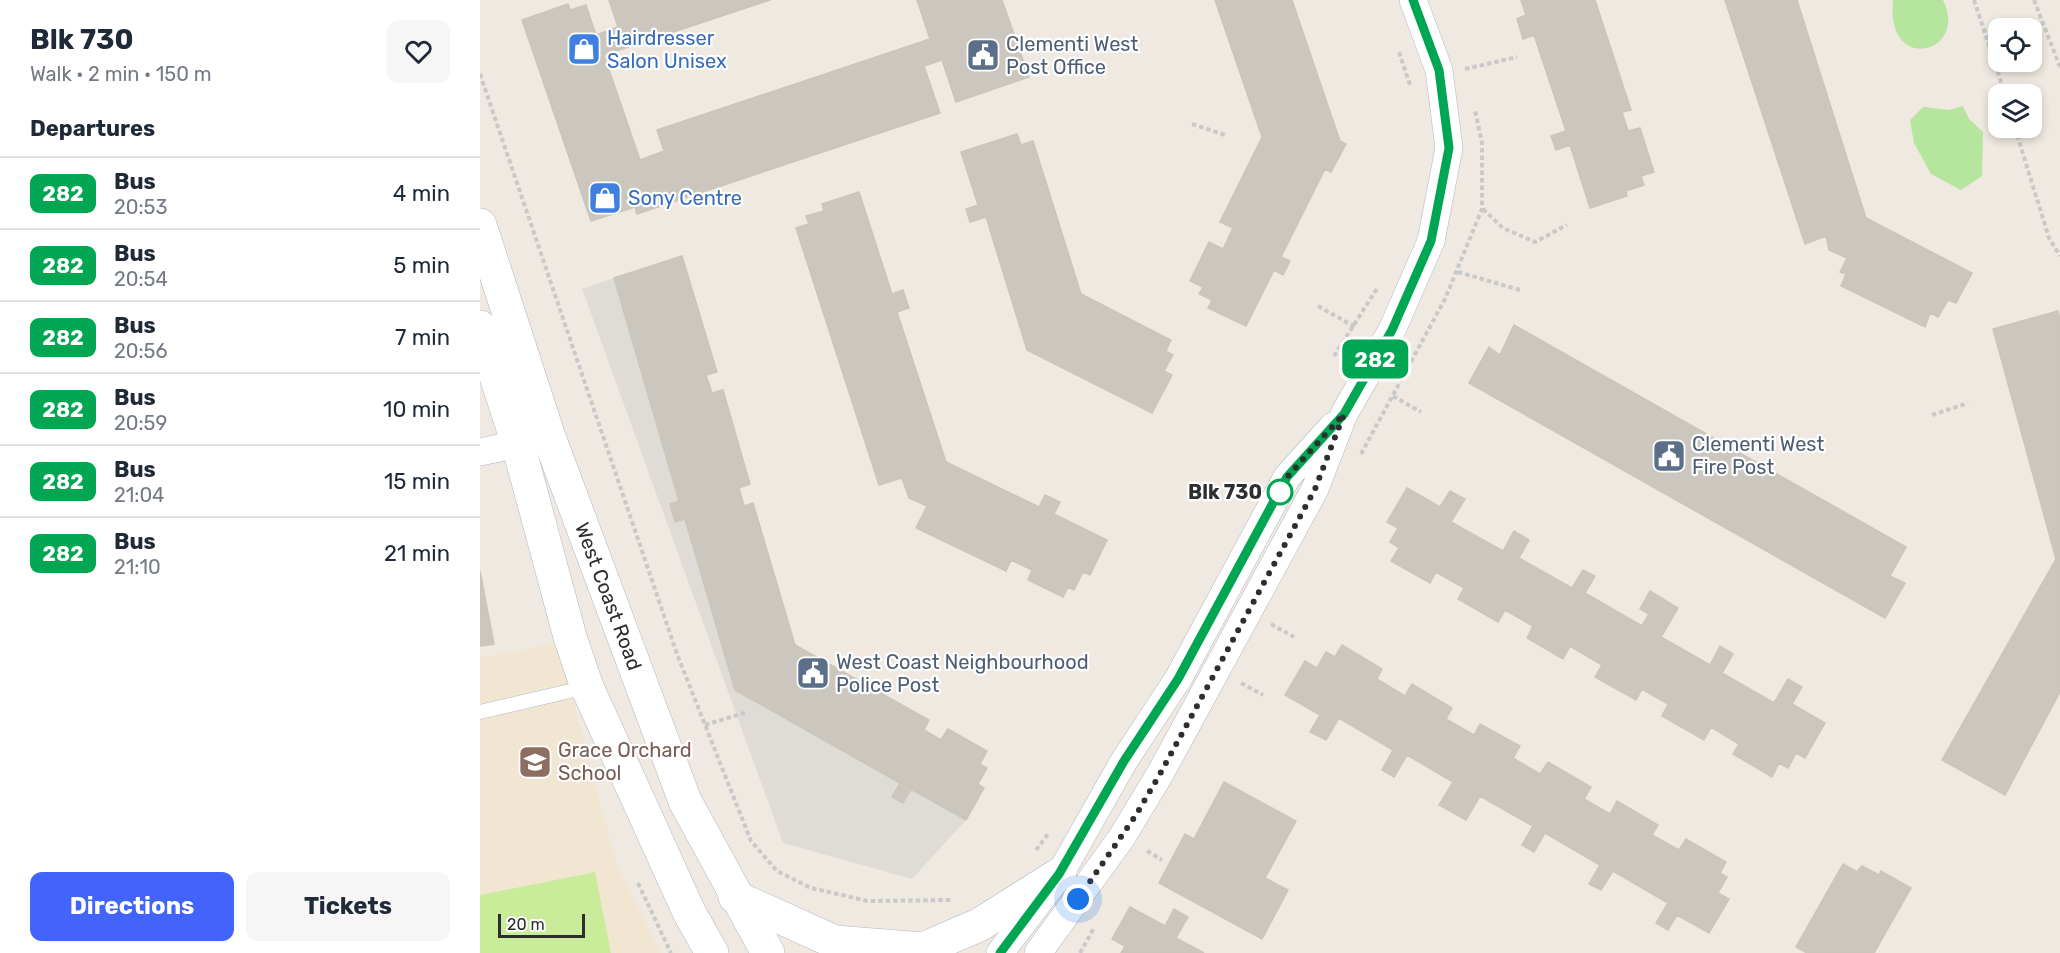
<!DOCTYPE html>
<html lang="en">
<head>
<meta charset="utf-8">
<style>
	body { margin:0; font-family:Rubik,sans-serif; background:#f6f6f7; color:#1f2937; height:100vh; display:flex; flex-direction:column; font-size:22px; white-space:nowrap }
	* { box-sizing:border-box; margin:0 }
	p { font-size:20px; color:#747a83 }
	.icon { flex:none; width:33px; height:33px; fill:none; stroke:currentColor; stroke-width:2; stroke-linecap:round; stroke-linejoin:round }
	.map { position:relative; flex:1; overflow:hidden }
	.drawer { display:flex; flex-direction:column; background:#fff; width:480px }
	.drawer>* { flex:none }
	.badge { padding:0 12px; border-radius:9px; font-size:21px; line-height:39px }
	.buttons { position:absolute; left:1508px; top:18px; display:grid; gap:12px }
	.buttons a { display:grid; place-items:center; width:54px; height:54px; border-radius:12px; background:#fff; box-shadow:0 3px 9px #0003; font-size:30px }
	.scale { position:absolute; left:18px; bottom:15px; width:87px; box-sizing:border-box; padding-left:6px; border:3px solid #2e2e2e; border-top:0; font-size:16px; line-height:21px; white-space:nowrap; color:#2e2e2e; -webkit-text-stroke:4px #fff; paint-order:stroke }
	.you { position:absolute; width:30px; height:30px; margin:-15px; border:4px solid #fff; border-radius:50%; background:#1a73e8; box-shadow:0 0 0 9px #1a73e833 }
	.map>.badge { position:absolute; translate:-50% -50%; box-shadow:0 0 0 3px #fff }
	h2 { padding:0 30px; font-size:22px; line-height:54px }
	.round { display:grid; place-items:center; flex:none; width:63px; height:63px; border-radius:12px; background:#f6f6f7 }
	.overview { display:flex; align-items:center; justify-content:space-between; height:102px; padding:0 30px }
	h1 { font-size:28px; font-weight:700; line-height:45px }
	.cta { display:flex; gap:12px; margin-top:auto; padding:12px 30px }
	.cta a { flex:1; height:69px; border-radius:12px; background:#4264fb; color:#fff; font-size:24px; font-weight:700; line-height:69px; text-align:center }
	.cta a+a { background:#f6f6f7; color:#1f2937 }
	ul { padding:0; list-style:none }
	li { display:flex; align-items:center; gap:18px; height:72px; padding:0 30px; border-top:2px solid #e0e1e3 }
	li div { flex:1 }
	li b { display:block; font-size:22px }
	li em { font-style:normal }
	li .badge { min-width:66px; font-weight:700; text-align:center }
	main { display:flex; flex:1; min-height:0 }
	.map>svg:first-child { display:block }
	.education { fill:#f0e6d1 }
	.green { fill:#b6e59e }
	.pitch { fill:#c9ec9a }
	.plaza { fill:#dfdcd8 }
	.building { fill:#cbc7bf; stroke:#cbc5ba; stroke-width:1.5 }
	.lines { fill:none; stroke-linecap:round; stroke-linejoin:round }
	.service-casing { stroke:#b4b7c1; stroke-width:15 }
	.minor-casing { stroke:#b4b7c1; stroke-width:28 }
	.secondary-casing { stroke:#b4b7c1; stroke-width:34 }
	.path { stroke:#c9c9c9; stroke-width:4; stroke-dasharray:4.5 3; stroke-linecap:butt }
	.service { stroke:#fff; stroke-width:14 }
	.minor { stroke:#fff; stroke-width:27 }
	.secondary { stroke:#fff; stroke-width:33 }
	.line-casing { stroke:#fff; stroke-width:14 }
	.line { stroke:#00a651; stroke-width:9 }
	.walk { stroke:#2e2e2e; stroke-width:6; stroke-dasharray:0 10.8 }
	.stop-dot { fill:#fff; stroke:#00a651; stroke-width:3 }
	.labels { text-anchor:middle; stroke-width:4.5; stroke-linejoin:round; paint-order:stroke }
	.shop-label { font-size:20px; fill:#366cbe; stroke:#fff; text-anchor:start }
	.service-label { font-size:20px; fill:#4e5e75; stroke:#fff; text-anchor:start }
	.stop-label { font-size:20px; font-weight:bold; fill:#2e2e2e; stroke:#fff; text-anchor:end }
	.street-label { font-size:20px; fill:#2e2e2e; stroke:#fff }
	.education-label { font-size:20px; fill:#785e54; stroke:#fff; text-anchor:start }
</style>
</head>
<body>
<main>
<section class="drawer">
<div class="overview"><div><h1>Blk 730</h1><p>Walk · 2 min · 150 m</p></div><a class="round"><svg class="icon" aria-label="heart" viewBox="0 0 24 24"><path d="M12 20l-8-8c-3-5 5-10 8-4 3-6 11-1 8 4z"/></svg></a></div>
<h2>Departures</h2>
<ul>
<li><span class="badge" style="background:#00a651;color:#fff">282</span><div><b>Bus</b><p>20:53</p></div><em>4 min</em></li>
<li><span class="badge" style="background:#00a651;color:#fff">282</span><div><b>Bus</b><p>20:54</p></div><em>5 min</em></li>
<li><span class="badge" style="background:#00a651;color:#fff">282</span><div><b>Bus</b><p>20:56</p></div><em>7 min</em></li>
<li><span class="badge" style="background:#00a651;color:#fff">282</span><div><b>Bus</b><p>20:59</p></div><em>10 min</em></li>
<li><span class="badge" style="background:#00a651;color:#fff">282</span><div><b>Bus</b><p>21:04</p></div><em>15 min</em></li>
<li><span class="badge" style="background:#00a651;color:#fff">282</span><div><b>Bus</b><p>21:10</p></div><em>21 min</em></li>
</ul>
<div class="cta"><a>Directions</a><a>Tickets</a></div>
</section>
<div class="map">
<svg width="1580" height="953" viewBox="0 0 1580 953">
	<rect width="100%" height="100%" fill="#efe9e1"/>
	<path class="education" d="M78,643L137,866L180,953H0V658Z"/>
	<path class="green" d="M1413,0H1463C1490,53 1405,76 1413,0Z
		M1483,106L1489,119L1503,132L1502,176L1481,190L1451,174L1434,143L1430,120L1443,107L1469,110Z"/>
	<path class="pitch" d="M115,872L131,953H0V895Z"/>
	<path class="plaza" d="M134,278L199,501L190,504L195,522L205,519L255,690L486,820L432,879L303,843L102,289Z"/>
	<path class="building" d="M129,0H290L124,55L160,160L184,151L177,130L450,39L437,0H522L549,77L476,102L462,60L444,66L460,113L157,214L155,207L111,221L42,20L88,4L90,10L106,5L116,35L138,27Z
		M735,0H812L860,141L866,144L851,172L845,169L801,257L810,261L803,275L794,270L766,326L728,308L732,300L719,294L723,287L710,281L729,242L743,249L753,228L740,222L782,137Z
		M1041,0H1115L1151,110L1142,112L1148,131L1160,128L1174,172L1161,176L1164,185L1146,191L1147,196L1110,208L1090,145L1076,150L1071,136L1086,131L1054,35L1043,39L1037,19L1046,15Z
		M1245,0H1317L1386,218L1492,273L1476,303L1468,300L1458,317L1450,313L1445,327L1361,286L1366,274L1360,272L1367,258L1349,250L1346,236L1325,244Z
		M537,134L541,145L553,141L601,294L691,340L686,351L693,355L684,371L692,375L672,413L547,350L506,217L490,222L486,209L498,205L481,152Z
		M379,192L412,294L423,290L429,308L417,312L466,462L559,507L565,495L580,502L574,514L627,540L610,575L603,572L594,590L588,587L583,597L548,580L552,570L531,560L526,571L436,528L447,506L429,498L422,478L399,485L316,228L329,224L326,216L344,211L342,204Z
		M202,256L237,372L226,375L232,393L243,390L270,484L259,488L264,506L273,503L315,645L449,720L444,730L461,740L468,729L507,751L500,764L507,768L498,784L504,788L486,820L431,789L423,803L412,797L420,783L255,690L205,519L195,522L190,504L199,501L134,278Z
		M1578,311L1580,319V692L1525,795L1462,760L1576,559L1513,329Z
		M1034,325L1426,547L1410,576L1425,583L1405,618L989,383L1009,347L1020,355Z
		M927,488L960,507L970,491L985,499L971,522L1023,551L1034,531L1049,540L1039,558L1092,588L1103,570L1115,576L1105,593L1162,626L1169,614L1160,609L1170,591L1198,608L1181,637L1230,665L1240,646L1253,654L1242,673L1294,703L1308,679L1322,687L1312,704L1345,723L1325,758L1316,753L1308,768L1299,763L1292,777L1253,754L1259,744L1231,727L1224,740L1182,716L1188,704L1162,689L1156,700L1115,677L1122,665L1090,646L1083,659L1047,638L1053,626L1025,610L1018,622L978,599L984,588L956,572L950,583L911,561L919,548L910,542L918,528L907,522Z
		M0,571L14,644L0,646Z
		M862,645L902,669L897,679L925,696L932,684L972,708L966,719L994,735L1000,724L1040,746L1033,758L1060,774L1068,762L1111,787L1104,799L1130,814L1137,801L1178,825L1172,835L1199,850L1206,839L1246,862L1240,873L1247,877L1238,893L1249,899L1229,933L1197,915L1188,930L1176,923L1188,903L1133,871L1121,890L1109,884L1120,865L1065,833L1054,852L1042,845L1053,826L1000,796L986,820L959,805L973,782L927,755L914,777L902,770L913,750L859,718L846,740L830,732L840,715L805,695L825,661L837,668L846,652L855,657Z
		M744,782L816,821L785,878L808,890L782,939L679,883L705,834L714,839Z
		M1363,864L1377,872L1382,866L1399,875L1401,871L1431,888L1394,953H1327L1316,947Z
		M650,907L685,926L694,909L708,917L696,938L724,953H641L645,946L632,939Z"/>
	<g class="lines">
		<g class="service-casing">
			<path id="service" d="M0,712L107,687"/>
		</g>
		<g class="minor-casing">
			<path id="minor" d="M0,452L56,440
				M520,953L580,874L644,761L698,679L807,477L853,426
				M558,953L642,837L680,774L835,489L864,414L912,330L951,241L969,148L959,70L933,0"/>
		</g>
		<g class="secondary-casing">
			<g id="secondary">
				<path id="s1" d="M0,225L69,437L205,801L288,953"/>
				<path d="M0,327L38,444L90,637L107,687L209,912L232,953"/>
				<path d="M255,897L355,942L443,949L499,925L580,874"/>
			</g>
		</g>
		<path class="path" d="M1494,0L1525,94
			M1554,0L1580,67
			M919,52L930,85
			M985,69L1037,57
			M0,74L197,654L271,841L297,871L331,888L388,901L472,900
			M712,124L745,135
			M1535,128L1569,238L1580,256
			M1003,209L1023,228L1055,242L1087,225
			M978,272L1040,290
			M838,306L875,327
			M854,356L898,287
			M913,396L941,412
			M1452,415L1488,403
			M881,454L965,299L1002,209V143L995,110
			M791,624L814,637
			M761,683L783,695
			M225,725L267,712
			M556,850L568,834
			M667,851L682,860
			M158,883L191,953
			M600,953L614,928"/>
		<use href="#service" class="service"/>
		<use href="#minor" class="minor"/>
		<use href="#secondary" class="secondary"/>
	</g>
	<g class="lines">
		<g class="line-casing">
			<path id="line" d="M520,953L579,874L644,761L698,679L807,477L864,414L912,330L951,241L969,148L959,70L933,0"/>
		</g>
		<use href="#line" class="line"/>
		<path class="walk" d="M598,899L656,815L680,774L835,489L864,414L807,477L800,492"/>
	</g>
	<defs>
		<g id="shop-square" transform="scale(1.725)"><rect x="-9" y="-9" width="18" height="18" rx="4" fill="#3f7fe0" stroke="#fff"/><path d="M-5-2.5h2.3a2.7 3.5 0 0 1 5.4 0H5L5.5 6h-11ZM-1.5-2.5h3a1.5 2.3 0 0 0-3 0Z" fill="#fff"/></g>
		<g id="civic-square" transform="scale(1.725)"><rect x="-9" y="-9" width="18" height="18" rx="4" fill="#5c6f8a" stroke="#fff"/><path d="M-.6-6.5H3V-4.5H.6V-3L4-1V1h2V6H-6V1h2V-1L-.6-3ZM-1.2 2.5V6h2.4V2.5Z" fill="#fff"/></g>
		<g id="school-square" transform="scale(1.725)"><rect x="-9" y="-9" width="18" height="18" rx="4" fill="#8d6e63" stroke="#fff"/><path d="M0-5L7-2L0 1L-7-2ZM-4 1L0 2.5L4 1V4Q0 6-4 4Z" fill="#fff"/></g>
	</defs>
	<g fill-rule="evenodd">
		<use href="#shop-square" x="104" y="49"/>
		<use href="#civic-square" x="503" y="55"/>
		<use href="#shop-square" x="125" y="198"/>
		<use href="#civic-square" x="1189" y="456"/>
		<use href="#civic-square" x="333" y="673"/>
		<use href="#school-square" x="55" y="762"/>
	</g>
	<circle class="stop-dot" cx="800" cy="492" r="12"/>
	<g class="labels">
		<g class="shop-label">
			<text x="127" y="45">Hairdresser<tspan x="127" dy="23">Salon Unisex</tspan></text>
			<text x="148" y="205">Sony Centre</text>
		</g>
		<g class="service-label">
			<text x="526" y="51">Clementi West<tspan x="526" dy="23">Post Office</tspan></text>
			<text x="1212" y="451">Clementi West<tspan x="1212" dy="23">Fire Post</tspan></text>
			<text x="356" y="669">West Coast Neighbourhood<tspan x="356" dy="23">Police Post</tspan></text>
		</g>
		<g class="stop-label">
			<text x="782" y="499">Blk 730</text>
		</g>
		<g class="street-label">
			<text dy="7" stroke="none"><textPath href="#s1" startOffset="393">West Coast Road</textPath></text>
		</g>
		<g class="education-label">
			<text x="78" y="757">Grace Orchard<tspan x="78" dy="23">School</tspan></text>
		</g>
	</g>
</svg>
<div class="buttons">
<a><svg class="icon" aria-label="locate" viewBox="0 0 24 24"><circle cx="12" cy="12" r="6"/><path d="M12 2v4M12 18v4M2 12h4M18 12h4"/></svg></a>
<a><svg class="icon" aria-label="layers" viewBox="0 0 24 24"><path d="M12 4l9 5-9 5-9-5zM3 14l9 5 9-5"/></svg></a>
</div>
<div class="scale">20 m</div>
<div class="you" style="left:598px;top:899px"></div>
<b class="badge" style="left:895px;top:359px;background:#00a651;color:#fff">282</b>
</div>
</main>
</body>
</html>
